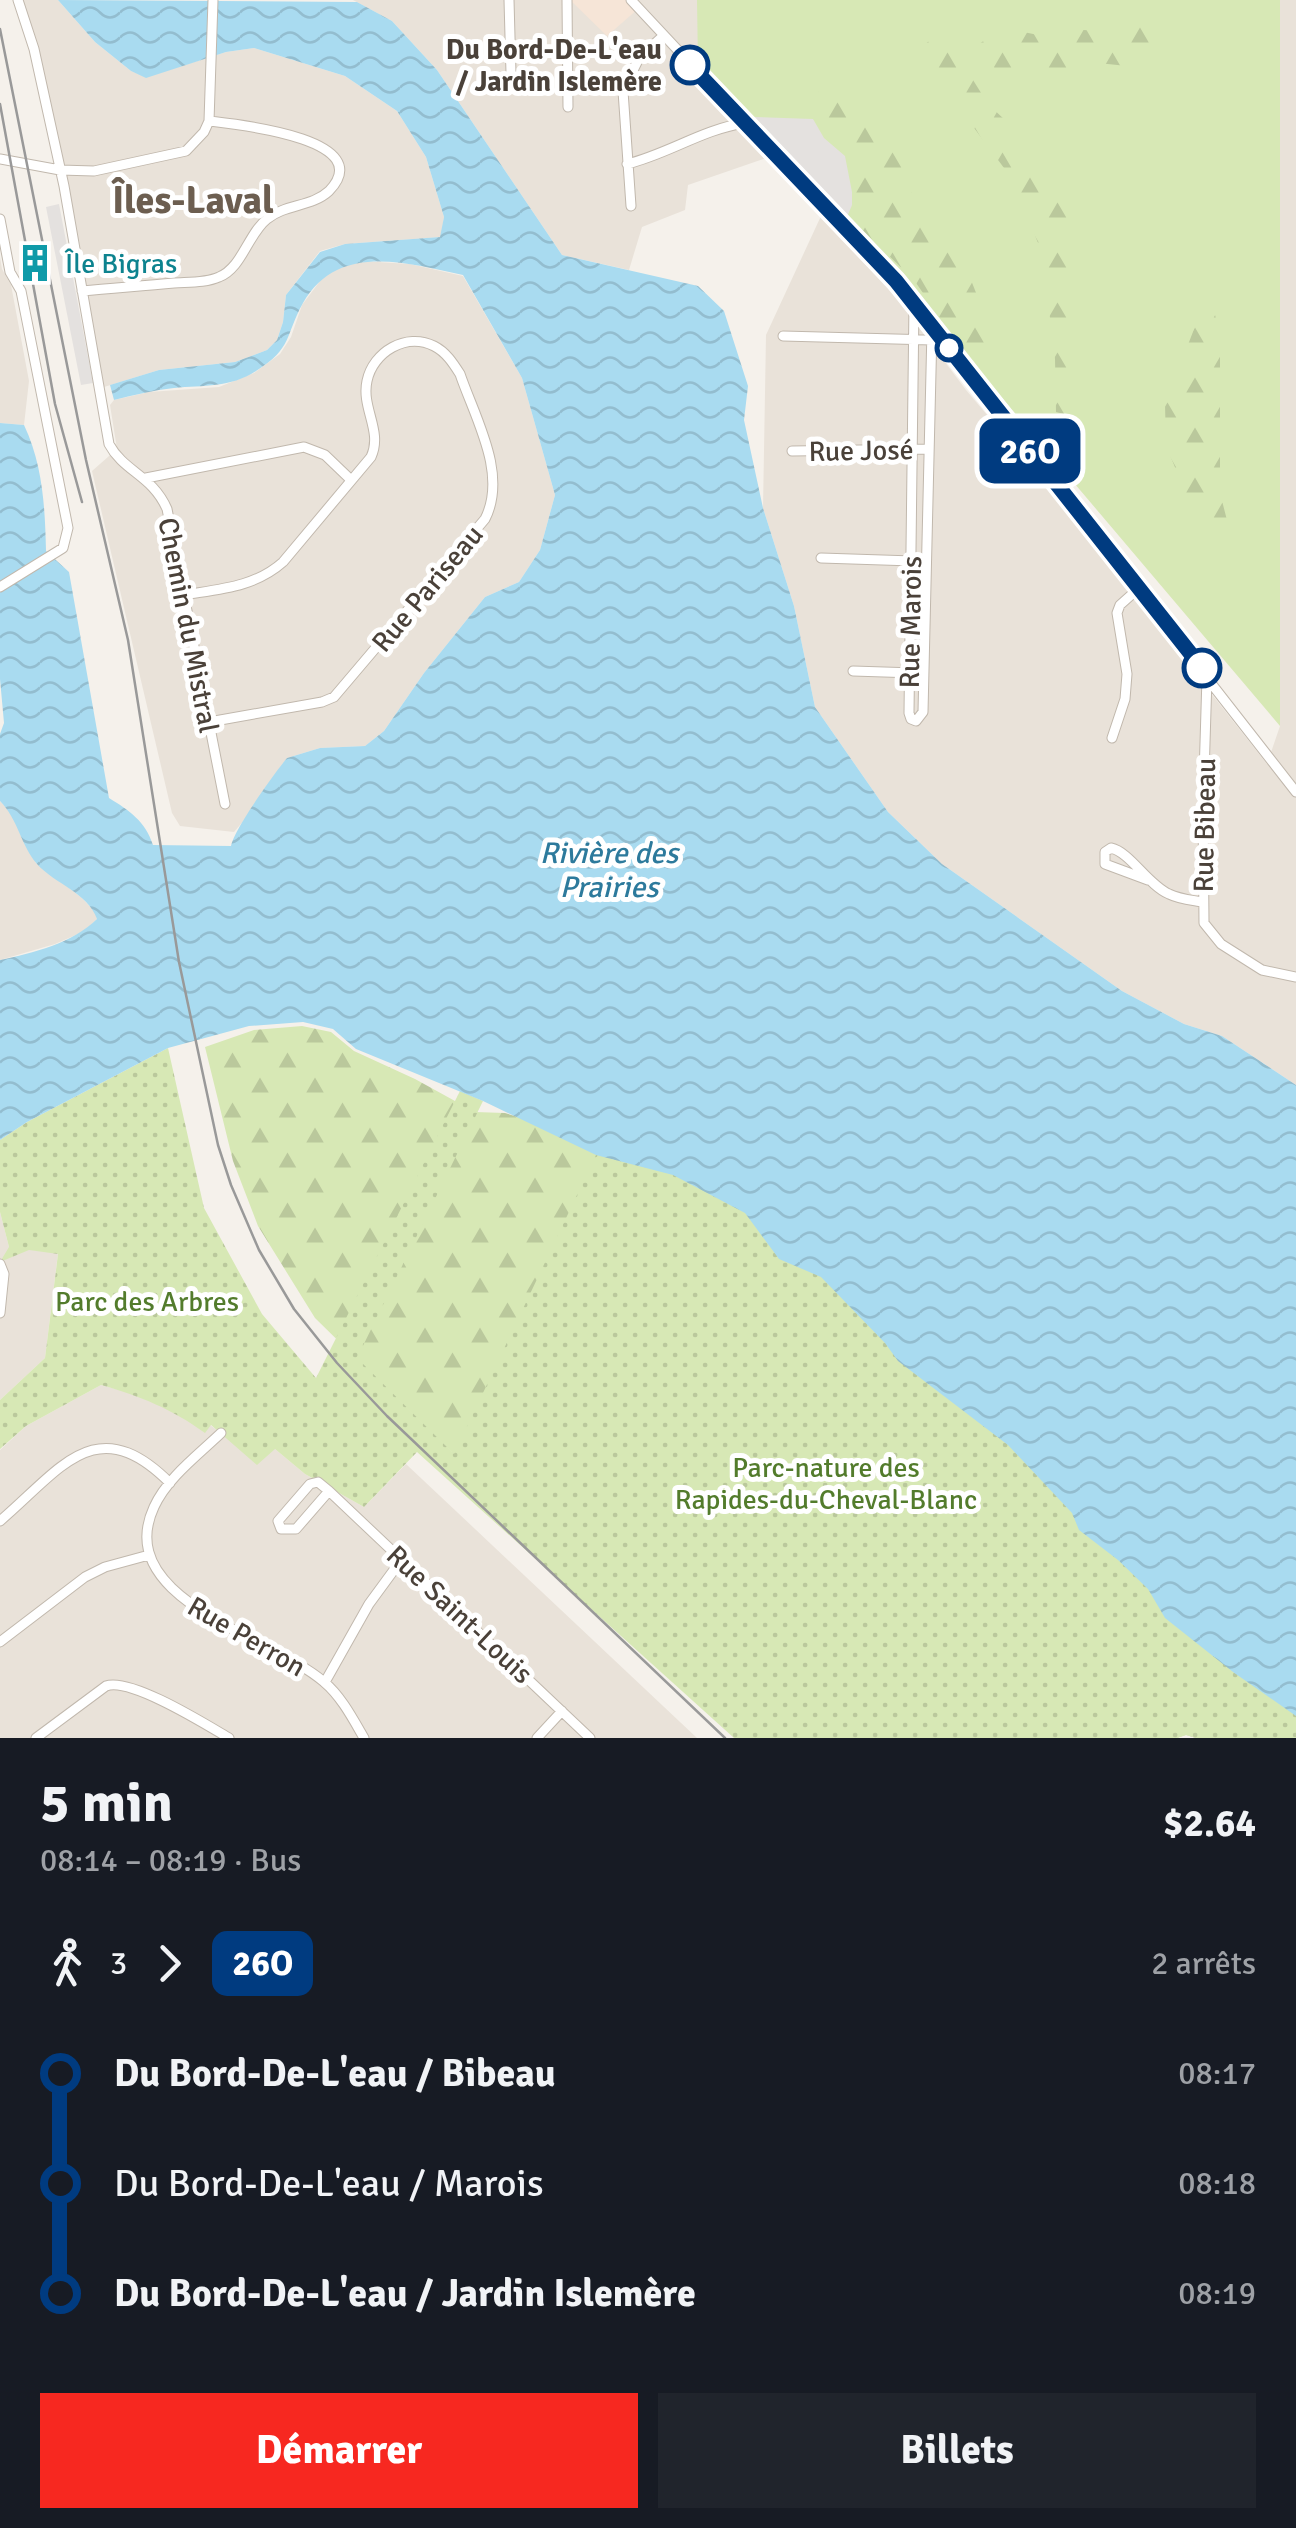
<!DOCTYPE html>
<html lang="fr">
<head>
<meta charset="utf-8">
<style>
	body { margin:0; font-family:Signika,sans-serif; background:#20242c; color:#f1f3f6; height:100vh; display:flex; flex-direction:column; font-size:38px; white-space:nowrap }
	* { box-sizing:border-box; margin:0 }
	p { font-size:32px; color:#9ea1a6 }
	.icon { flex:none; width:55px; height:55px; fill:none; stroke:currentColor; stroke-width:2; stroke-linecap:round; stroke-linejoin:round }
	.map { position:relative; height:1738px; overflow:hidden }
	.side { display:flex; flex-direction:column; background:#171b24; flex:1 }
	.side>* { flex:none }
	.badge { padding:0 20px; border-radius:15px; font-size:35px; line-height:65px }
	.map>.badge { position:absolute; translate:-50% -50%; box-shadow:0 0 0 5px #fff }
	.legs { display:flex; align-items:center; gap:15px; height:110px; padding:0 40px; font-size:32px }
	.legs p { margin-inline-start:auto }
	.summary { display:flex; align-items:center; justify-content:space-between; height:170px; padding:0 40px }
	h1 { font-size:55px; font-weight:700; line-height:75px }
	.cta { display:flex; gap:20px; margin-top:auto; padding:20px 40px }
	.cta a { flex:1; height:115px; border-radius:0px; background:#f72820; color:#fff; font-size:40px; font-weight:700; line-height:115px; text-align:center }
	.cta a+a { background:#20242c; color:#f1f3f6 }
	ul { padding:0 40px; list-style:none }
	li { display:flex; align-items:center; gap:35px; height:110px; font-size:38px }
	li i { display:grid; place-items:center; width:15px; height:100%; margin:0 12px; background:currentColor }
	li i::after { content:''; width:25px; height:25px; margin:-12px; border:8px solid; border-radius:50%; background:#171b24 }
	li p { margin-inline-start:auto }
	li:first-child i { background:linear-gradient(#0000 50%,currentColor 0) }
	li:last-child i { background:linear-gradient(currentColor 50%,#0000 0) }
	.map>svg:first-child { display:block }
	.residential { fill:#e9e2d9 }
	.commercial { fill:#f6e5d7 }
	.grass { fill:#d7e8b5 }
	.forest { fill:url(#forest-firs) }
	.park { fill:url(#park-dots) }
	.parking { fill:#e4e1df }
	.water { fill:url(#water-waves) }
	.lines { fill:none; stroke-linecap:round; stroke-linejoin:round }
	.minor-casing { stroke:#c1b8ad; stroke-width:11 }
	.minor { stroke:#fff; stroke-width:9 }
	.tram { stroke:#999; stroke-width:2.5 }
	.line-1-casing { stroke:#fff; stroke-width:22 }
	.line-1 { stroke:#003b80; stroke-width:15 }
	.stop-1-dot { fill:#fff; stroke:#003b80; stroke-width:5 }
	.labels { text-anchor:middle; stroke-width:10; stroke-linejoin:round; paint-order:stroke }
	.stop-label { font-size:28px; font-weight:bold; fill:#4a4139; stroke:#fff; text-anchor:end }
	.culture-label { font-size:28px; fill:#0d838f; stroke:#fff; text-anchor:start }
	.street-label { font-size:28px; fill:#4a4139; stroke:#fff }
	.park-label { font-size:28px; fill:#537c2c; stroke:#fff }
	.water-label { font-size:30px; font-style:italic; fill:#2d7a9c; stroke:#fff }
	.district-label { font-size:38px; font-weight:bold; fill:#6c5e50; stroke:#fff }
</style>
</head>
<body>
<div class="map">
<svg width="1296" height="1738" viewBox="0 0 1296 1738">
	<defs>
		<pattern id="forest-firs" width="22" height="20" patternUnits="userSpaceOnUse" patternTransform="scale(2.5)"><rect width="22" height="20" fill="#d7e8b5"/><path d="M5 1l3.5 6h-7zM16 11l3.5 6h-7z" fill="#bac89c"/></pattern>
		<pattern id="park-dots" width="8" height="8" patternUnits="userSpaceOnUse" patternTransform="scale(2.5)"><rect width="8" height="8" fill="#d7e8b5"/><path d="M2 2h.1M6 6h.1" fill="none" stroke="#bac89c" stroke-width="1.8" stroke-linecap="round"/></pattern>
		<pattern id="water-waves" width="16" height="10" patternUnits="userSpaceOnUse" patternTransform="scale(2.5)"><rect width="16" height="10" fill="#a9dbf0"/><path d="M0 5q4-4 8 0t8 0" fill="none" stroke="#93bdcf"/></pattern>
	</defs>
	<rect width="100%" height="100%" fill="#f5f1eb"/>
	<path class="residential" d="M22,0H58L95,42L131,71L146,77L226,52L254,48L345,76L397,111L426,157L444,217L441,237L345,244L320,251L286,295L283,322L277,340L267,350L235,362L159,370L104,387L66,183Z
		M353,0H698V64L694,72L772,156L688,185L685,210L642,227L629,270L562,255L437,70L392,21Z
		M1280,0H1296V1085L1222,1036L1184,1024L1122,991L942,864L888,812L815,707L794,606L763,508L766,335L821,216L899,301L966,390L1042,480L1267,764L1280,726Z
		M0,257L2,269L11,285L29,381L24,425L0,423Z
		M361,261L410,264L463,276L522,378L555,495L540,550L519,582L485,597L424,673L384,731L365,746L320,748L287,758L252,811L234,832L180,826L172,813L92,471L117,449L110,405L114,400L149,392L219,387L254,373L280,354L291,337L302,305L320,281L331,270Z
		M0,801L10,811L36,863L82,898L96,913L97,919L85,931L55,944L0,960Z
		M0,1212L9,1247L58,1253L45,1358L0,1400Z
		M101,1385L135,1394L176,1412L205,1432L210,1425L221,1433L275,1449L305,1474L364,1507L406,1464L697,1738H0V1450L26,1426Z"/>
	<path class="commercial" d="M570,0H629L638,9L607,36Z"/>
	<path class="grass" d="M697,0H1280V726L919,300L698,64Z"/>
	<path class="forest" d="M1137,17L1158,22L1162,38L1157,56L1137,67L1088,62L1047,81L1023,70L996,69L979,57L976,46L997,32L1014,30L1048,37L1067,29L1100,31Z
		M930,40L958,56L988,104L1006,121L1022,157L1040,176H1049L1053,171L1061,175L1067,192C1069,236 1085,382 1064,414L1056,412L1055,359L1042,253L1013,180L921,57L922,47Z
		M817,81L837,82L851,115L869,118L903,163L915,206L969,275L984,313L985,371L981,377L914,280L850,218C862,171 840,151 824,113C820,103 819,91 817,81Z
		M1203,306L1214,311L1220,334V493L1229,528V549L1220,553L1208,545L1166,446L1165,404Z
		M302,1026L331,1032L354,1051L415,1079L475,1112L505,1113L580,1136L1296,1738H1196L1186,1735L1177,1738L584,1582L315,1318L258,1226L233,1161L205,1047L254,1030Z"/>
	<path class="park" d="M168,1048L204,1208L262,1314L316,1378L460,1091L483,1101L357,1358L454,1454L596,1155L740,1098L1296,1529V1738H1196L1186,1735L1177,1738H734L417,1452L364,1507L305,1474L275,1449L257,1465L211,1425L205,1433C172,1409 140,1396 101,1385L26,1426L0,1449V1400L45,1358L58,1254L29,1250L0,1262L9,1247L0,1212V1140L27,1122Z"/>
	<path class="parking" d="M754,117L813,119L824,138L845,156L852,192V205L847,217Z
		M59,204L93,383L81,385L46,207Z"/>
	<path class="water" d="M58,0L357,2L392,21L437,70L562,255L698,286L724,311L748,386L744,420L763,508L794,606L815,707L888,812L942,864L1122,991L1184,1024L1222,1036L1296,1085V1716L1233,1672L1165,1618L1148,1589L1118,1560L1079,1530L1072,1513L1008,1445L898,1361L885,1343L821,1277L779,1259L745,1213L673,1175L596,1155L483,1101L356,1049L333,1029L303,1022L249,1026L168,1048L27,1122L0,1140V960C33,953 73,943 97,919C88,893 55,884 37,864C21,846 18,819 0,801V734L4,723L0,679V423L24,425C43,465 45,508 46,551L69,572L109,798C130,811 145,821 153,845L231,846C235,828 273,775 287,758L320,748L365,746L384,731L424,673L485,597L519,582L540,550L555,495L522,378L463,275C406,263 338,242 303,303C285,335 293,348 256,371C230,388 204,385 174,388C154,390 134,395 114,400L110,385L159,370L235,362L267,350L277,340L283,322L286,295L320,252L345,244L440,237L444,217L426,157L397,111L345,76L254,48L226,52L146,78L131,71L95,42Z"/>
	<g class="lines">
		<g class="minor-casing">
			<path id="minor" d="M18,0L34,49L64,186L109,444C124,472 152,475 167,509L225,804
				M509,0L511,73
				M567,0L568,107
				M631,0L914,303L1296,792
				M0,159L60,170L94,171L186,151L204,132L209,121L213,0
				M627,164C668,154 703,129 745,123
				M631,206L623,91L639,58L663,36
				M0,219L10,272L21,291L68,528L63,548L0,587
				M82,291C113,288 143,286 174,283C188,282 206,283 219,277C242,268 248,234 267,219C285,204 312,207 329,191C380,138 233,124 209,121
				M914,303L909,713L911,719L916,721L923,712L932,329
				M783,336L932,340
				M792,451L929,449
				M146,478L304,447L325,455L350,479
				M821,558L913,561
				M184,595C220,589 255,587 283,562L371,457C383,431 361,408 367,381C373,352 406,332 434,346C446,352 453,363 460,374C475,418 508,474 485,519L334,697L322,702L209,722
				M853,671L915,673
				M1207,677L1203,809L1204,923L1221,944L1262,970L1296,977
				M1112,738L1125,699L1127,674L1117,613L1120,605L1139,588
				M1148,880L1105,864V852L1111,848C1130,852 1148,885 1169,894C1179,899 1191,900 1202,902
				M0,1264L4,1274L0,1313
				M221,1433C198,1455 167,1478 154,1507C111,1600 273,1637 324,1682C341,1696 353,1719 364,1738
				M329,1491L296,1529H281L278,1521L310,1484L318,1482L329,1491L590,1738
				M0,1521C61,1469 96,1409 170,1483
				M0,1642L85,1577L105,1567L149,1555
				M325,1682L369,1604L402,1559
				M36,1738L106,1686C130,1677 205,1724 229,1738
				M537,1738L562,1711"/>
		</g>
		<use href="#minor" class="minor"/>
		<path class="tram" d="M0,29L86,460L128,640L179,962L218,1145L231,1185L259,1250L294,1309L337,1363L387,1416L725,1738
			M0,104L55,404L82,502"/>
	</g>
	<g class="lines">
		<g class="line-1-casing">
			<path id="line-1" d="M690,65L896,281L1202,668"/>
		</g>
		<use href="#line-1" class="line-1"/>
	</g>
	<defs>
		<g id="building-bare" transform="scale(3)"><path d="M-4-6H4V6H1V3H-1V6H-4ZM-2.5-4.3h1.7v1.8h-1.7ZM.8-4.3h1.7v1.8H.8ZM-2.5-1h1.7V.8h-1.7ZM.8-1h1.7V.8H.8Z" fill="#0f9aa8" stroke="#fff" stroke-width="2.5" paint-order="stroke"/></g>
	</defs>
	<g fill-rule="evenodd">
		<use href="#building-bare" x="35" y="263"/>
	</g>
	<g class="stop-1-dot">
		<circle cx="690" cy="65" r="18"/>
		<circle cx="949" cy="348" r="12"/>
		<circle cx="1202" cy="668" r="18"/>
	</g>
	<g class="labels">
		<g class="stop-label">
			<text x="662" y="59">Du Bord-De-L'eau<tspan x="662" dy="32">/ Jardin Islemère</tspan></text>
		</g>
		<g class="culture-label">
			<text x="65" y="273">Île Bigras</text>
		</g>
		<g class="street-label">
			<text transform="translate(861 450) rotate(-1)" y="10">Rue José</text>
			<text transform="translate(427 588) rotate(-50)" y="10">Rue Pariseau</text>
			<text transform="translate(910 622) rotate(-89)" y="10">Rue Marois</text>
			<text transform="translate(189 625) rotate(79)" y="10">Chemin du Mistral</text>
			<text transform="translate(1204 825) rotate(-89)" y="10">Rue Bibeau</text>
			<text transform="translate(460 1614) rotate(43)" y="10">Rue Saint-Louis</text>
			<text transform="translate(247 1636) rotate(30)" y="10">Rue Perron</text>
		</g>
		<g class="park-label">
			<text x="147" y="1311">Parc des Arbres</text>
			<text x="826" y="1477">Parc-nature des<tspan x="826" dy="32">Rapides-du-Cheval-Blanc</tspan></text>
		</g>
		<g class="water-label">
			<text x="609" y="863">Rivière des<tspan x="609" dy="34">Prairies</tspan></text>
		</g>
		<g class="district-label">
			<text x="193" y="213">Îles-Laval</text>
		</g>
	</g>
</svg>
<b class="badge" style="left:1030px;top:451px;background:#003b80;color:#fff">26O</b>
</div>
<section class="side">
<div class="summary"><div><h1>5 min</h1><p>08:14 – 08:19 · Bus</p></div><b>$2.64</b></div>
<div class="legs"><svg class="icon" aria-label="walk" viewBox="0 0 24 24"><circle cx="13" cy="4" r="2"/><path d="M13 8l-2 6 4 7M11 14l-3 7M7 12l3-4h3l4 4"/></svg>3<svg class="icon" aria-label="forward" viewBox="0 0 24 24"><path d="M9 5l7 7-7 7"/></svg><b class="badge" style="background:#003b80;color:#fff">26O</b><p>2 arrêts</p></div>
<ul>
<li><i style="color:#003b80"></i><b>Du Bord-De-L'eau / Bibeau</b><p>08:17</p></li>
<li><i style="color:#003b80"></i><span>Du Bord-De-L'eau / Marois</span><p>08:18</p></li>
<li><i style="color:#003b80"></i><b>Du Bord-De-L'eau / Jardin Islemère</b><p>08:19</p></li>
</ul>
<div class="cta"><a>Démarrer</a><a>Billets</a></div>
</section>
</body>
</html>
